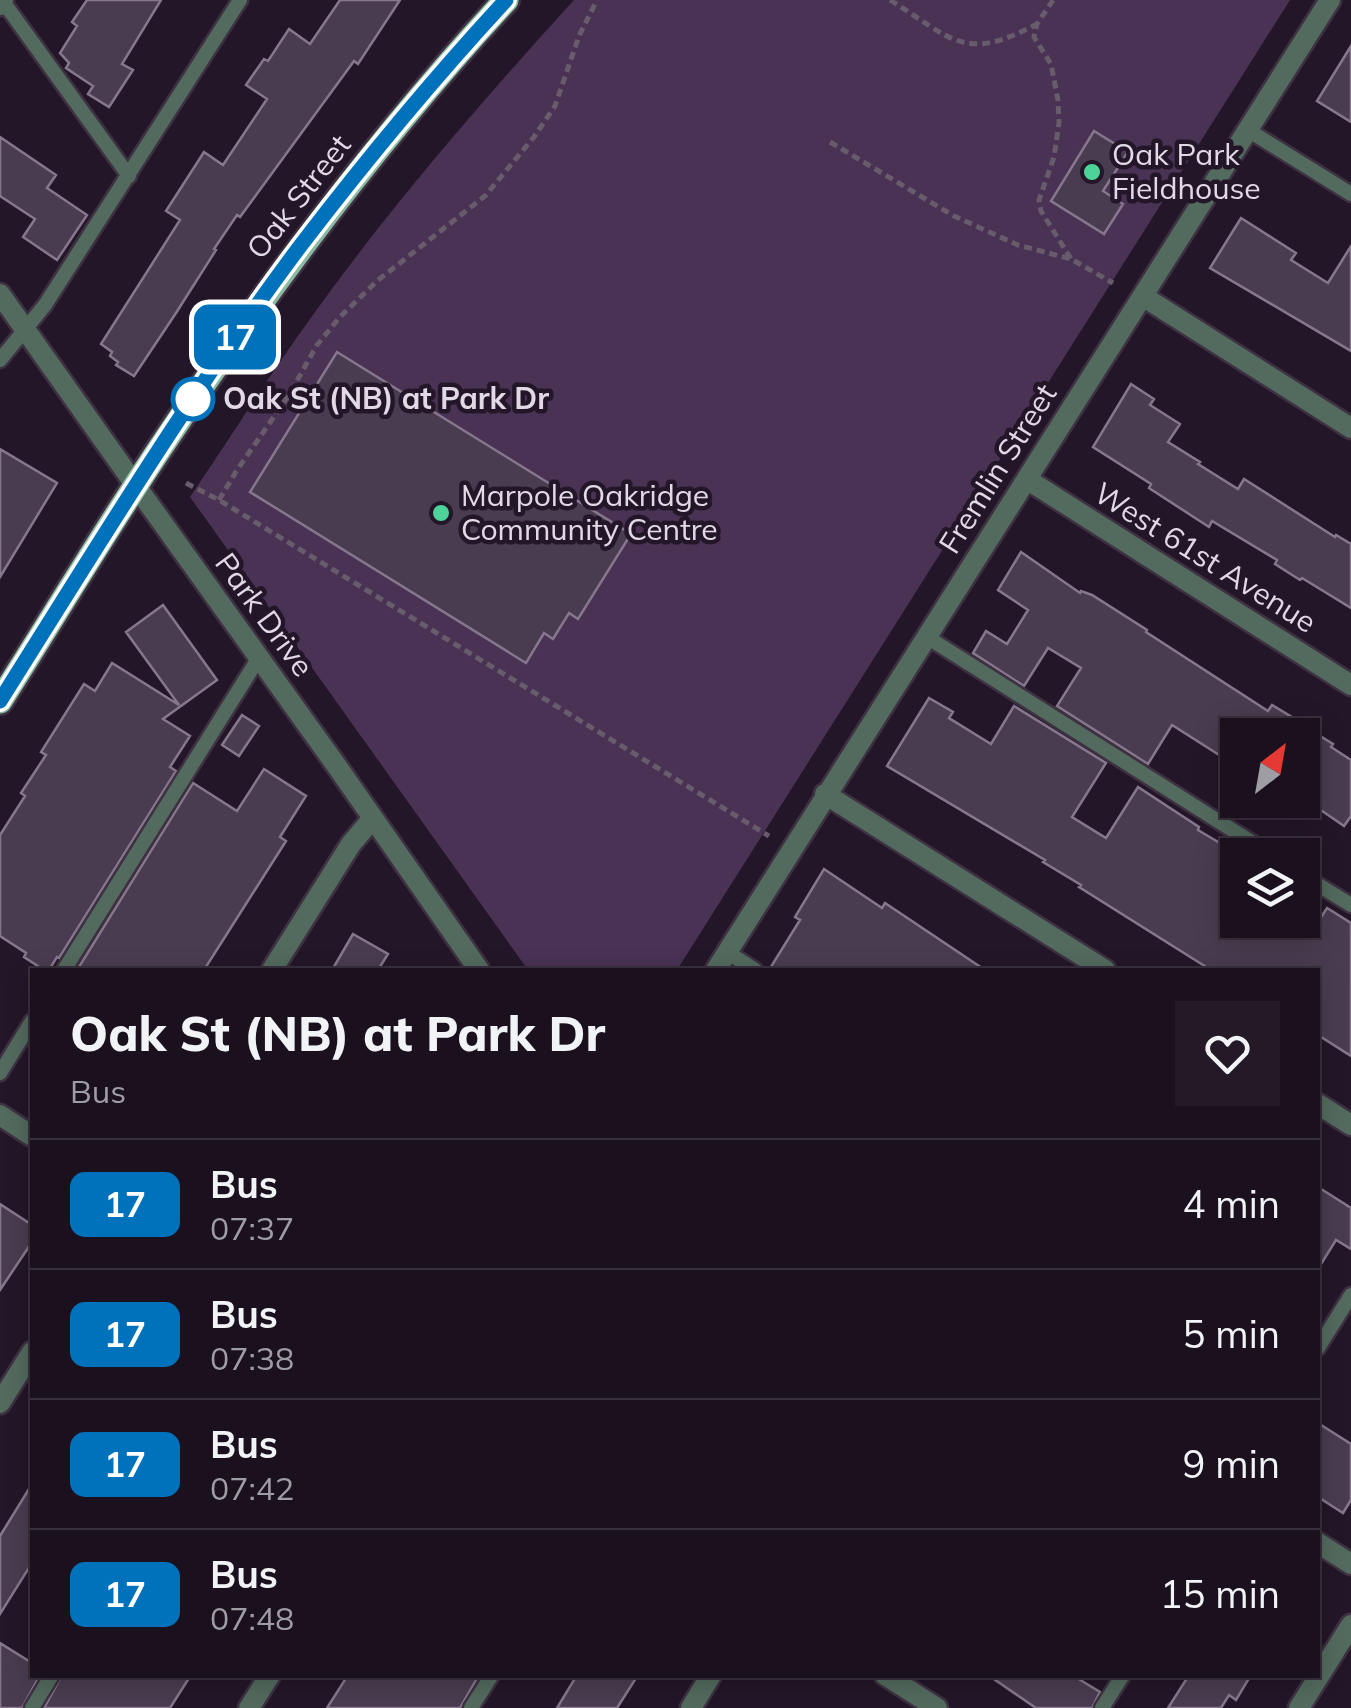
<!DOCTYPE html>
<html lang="en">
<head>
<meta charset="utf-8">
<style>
	body { margin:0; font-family:Mulish,sans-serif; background:#231927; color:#f1f3f6; height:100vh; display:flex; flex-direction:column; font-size:38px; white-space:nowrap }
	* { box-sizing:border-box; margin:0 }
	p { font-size:32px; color:#9f9da4 }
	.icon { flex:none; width:55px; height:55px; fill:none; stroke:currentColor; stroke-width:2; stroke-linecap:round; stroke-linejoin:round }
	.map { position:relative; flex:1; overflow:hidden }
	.panel { position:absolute; left:30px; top:968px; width:1290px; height:710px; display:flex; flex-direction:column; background:#1a101e; border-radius:0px; box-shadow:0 5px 25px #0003,0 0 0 2px #38303c }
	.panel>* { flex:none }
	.badge { padding:0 20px; border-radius:15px; font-size:35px; line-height:65px }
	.needle { width:65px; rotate:31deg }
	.buttons { position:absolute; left:1220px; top:718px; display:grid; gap:20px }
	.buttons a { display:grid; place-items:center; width:100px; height:100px; border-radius:0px; background:#1a101e; box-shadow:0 5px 25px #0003,0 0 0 2px #38303c; font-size:50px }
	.map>.badge { position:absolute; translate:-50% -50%; box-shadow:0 0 0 5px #fff }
	.round { display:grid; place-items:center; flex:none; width:105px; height:105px; border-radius:0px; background:#231927 }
	.headline { display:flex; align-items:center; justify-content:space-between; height:170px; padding:0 40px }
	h1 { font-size:48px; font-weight:800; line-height:75px }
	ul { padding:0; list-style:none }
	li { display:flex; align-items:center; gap:30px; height:130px; padding:0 40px; border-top:2px solid #38303c }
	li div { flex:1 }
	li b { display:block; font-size:38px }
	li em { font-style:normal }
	li .badge { min-width:110px; font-weight:700; text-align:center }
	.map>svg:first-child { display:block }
	.green { fill:#493254 }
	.building { fill:#4a3c50; stroke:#86778d; stroke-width:2.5 }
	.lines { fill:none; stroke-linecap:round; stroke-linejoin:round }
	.service-casing { stroke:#3e3142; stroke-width:19 }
	.minor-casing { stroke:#3e3142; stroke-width:25 }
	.tertiary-casing { stroke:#3e3142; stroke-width:25 }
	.primary-casing { stroke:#3e3142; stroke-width:30 }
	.path { stroke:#685c6c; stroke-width:5; stroke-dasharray:8 5; stroke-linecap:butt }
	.service { stroke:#536a5e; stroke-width:14 }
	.minor { stroke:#536a5e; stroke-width:20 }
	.tertiary { stroke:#536a5e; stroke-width:20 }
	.primary { stroke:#8abaa1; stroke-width:25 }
	.line-casing { stroke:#fff; stroke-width:22 }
	.line { stroke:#0072bc; stroke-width:15 }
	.poi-dot { fill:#4dd39a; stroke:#231628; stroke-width:4 }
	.stop-dot { fill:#fff; stroke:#0072bc; stroke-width:5 }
	.labels { text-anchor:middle; stroke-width:9; stroke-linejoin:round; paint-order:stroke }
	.poi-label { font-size:30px; fill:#e1d9e5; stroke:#231628; text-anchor:start }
	.street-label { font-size:30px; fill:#e1d9e5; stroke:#231628 }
	.stop-label { font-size:30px; font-weight:bold; fill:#e1d9e5; stroke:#231628; text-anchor:start }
</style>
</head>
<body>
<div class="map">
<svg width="1351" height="1708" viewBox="0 0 1351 1708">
	<rect width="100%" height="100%" fill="#231628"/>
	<path class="green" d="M574,0H1290L677,970H528L190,497C230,438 268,377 310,319C390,207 481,102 574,0Z"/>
	<path class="building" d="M87,0H161L122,64L133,70L109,107L88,94L93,86L66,68L69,63L60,53L77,26L72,22Z
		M340,0H400L358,64L354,61L240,217L237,215L214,249L216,250L176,313L134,376L116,365L118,362L110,356L112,352L101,344L180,220L166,211L204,152L223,165L267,99L246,85L264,59L268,61L289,29L310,44Z
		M1351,46V122L1317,101Z
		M1094,131L1128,152L1103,191L1123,204L1104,234L1051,201Z
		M0,137L56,175L47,188L87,215L57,260L23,237L35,219L0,196Z
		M1241,218L1296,253L1291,260L1328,283L1351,246V351L1210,268Z
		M337,352L631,534L578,619L569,613L553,639L544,633L526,663L250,492Z
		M1131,384L1154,399L1150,405L1180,424L1168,442L1200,462L1198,464L1238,489L1244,479L1335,537L1336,535L1351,544V608L1302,578L1300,580L1275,564L1277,560L1212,521L1209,527L1149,488L1151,484L1093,447Z
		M0,449L57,483L0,577Z
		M1021,552L1080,593L1081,591L1092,595L1147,630L1146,632L1268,711L1272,705L1300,722L1292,735H1238V767L1172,725L1148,764L1057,706L1081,668L1048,648L1024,686L973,653L986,631L1007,644L1028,610L998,590Z
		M163,605L217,680L163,719L190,736L170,767L176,771L59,958L57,957L49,970H44L24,957L26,953L0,936V835L25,796L21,793L46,755L41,752L84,684L95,691L112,663L179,705L126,632Z
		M929,698L953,712L949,718L991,744L1014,706L1106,763L1072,817L1106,838L1138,787L1199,827L1198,830L1238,854V920H1290L1311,933L1327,908L1351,923V1056L1318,1035V970H1211L1079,887L1081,885L1043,862L1045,860L887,766Z
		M242,715L259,726L239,756L222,745Z
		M1302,725L1333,744L1331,747L1351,760V816L1344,826L1302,797Z
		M264,769L306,796L280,837L286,841L204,970H77L193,783L237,811Z
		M824,869L882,908L885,903L985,970H769L800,920L795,917Z
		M353,934L388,954L378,970H332Z
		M1318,1187L1351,1208V1249L1336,1240L1318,1269Z
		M0,1204L32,1225V1242L0,1290Z
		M1318,1423L1351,1444V1500L1343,1513L1318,1497Z
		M32,1484V1563L0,1614V1536Z
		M0,1643L32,1663V1675H40L22,1708H0Z
		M62,1675H191L170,1708H44Z
		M348,1675H467L476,1680L460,1708H327Z
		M577,1675H638L617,1708H557Z
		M988,1675H1072L1100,1692L1092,1708H1036Z
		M1189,1675H1251L1236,1700L1229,1695L1221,1708H1168Z"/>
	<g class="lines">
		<g class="service-casing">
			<path id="service" d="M2,0L129,176
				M1248,130L1351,194
				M0,360L45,305L240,0
				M927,637L1272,855
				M1302,875L1351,905
				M727,952L755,970
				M64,970L258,659
				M0,1073L32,1021
				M1318,1348L1351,1295
				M32,1708L52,1675
				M471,1708L492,1675
				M1102,1708L1123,1675"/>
		</g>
		<g class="minor-casing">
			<path id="minor" d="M0,5L3,0
				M1144,297L1351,428
				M1028,480L1351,685
				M136,486L336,765L479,970
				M825,794L1105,970
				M272,970L351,844L373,818
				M716,970L1330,0
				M1318,1104L1351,1125
				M0,1115L32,1136
				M0,1403L32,1352
				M1318,1543L1351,1564
				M885,1675L937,1708
				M249,1708L270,1675
				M691,1708L711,1675
				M1299,1708L1351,1625"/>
		</g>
		<g class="tertiary-casing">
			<path id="tertiary" d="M0,294L136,486"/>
		</g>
		<g class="primary-casing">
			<path id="primary" d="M0,701C56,613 109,524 167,438C270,284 380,136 506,0"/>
		</g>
		<path class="path" d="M890,0C953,39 964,63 1037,24
			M1053,0L1037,24L1034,37L1051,64L1058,100L1059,123L1054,157L1039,200L1041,211L1071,259
			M830,142L954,216L1018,245L1071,259L1113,283
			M186,483L219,500L769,836
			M219,500L237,470L289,395L317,345L340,317L377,281L485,196L534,137L555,106L579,36L597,0"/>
		<use href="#service" class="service"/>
		<use href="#minor" class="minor"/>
		<use href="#tertiary" class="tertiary"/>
		<use href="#primary" class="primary"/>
	</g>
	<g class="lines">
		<g class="line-casing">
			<path id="line" d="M0,701C97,547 192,390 301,245C366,160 434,78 506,0"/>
		</g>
		<use href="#line" class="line"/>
	</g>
	<g class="poi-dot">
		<circle cx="1092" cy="172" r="10"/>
		<circle cx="441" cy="513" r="10"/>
	</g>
	<circle class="stop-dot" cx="193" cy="399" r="20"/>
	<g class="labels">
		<g class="poi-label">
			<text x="1112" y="165">Oak Park<tspan x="1112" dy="34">Fieldhouse</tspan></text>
			<text x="461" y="506">Marpole Oakridge<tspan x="461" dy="34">Community Centre</tspan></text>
		</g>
		<g class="street-label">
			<text transform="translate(299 197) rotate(-52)" y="10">Oak Street</text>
			<text transform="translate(998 469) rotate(-58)" y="10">Fremlin Street</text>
			<text transform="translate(1205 558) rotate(32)" y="10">West 61st Avenue</text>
			<text transform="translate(264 615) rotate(54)" y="10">Park Drive</text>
		</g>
		<g class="stop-label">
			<text x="223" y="409">Oak St (NB) at Park Dr</text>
		</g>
	</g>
</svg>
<div class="buttons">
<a><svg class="needle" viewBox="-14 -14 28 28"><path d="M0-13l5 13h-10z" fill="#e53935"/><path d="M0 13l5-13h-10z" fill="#9f9da4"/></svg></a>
<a><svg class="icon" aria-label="layers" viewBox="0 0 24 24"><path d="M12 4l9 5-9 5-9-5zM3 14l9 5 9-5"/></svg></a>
</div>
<b class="badge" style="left:235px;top:337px;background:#0072bc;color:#fff">17</b>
<section class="panel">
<div class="headline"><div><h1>Oak St (NB) at Park Dr</h1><p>Bus</p></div><a class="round"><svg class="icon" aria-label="heart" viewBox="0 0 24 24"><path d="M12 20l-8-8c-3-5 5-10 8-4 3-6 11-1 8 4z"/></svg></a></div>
<ul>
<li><span class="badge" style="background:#0072bc;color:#fff">17</span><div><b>Bus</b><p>07:37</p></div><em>4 min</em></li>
<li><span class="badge" style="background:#0072bc;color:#fff">17</span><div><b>Bus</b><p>07:38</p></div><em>5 min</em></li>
<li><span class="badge" style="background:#0072bc;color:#fff">17</span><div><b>Bus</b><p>07:42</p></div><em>9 min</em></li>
<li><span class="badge" style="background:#0072bc;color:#fff">17</span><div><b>Bus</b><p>07:48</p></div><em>15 min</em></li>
</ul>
</section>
</div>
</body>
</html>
